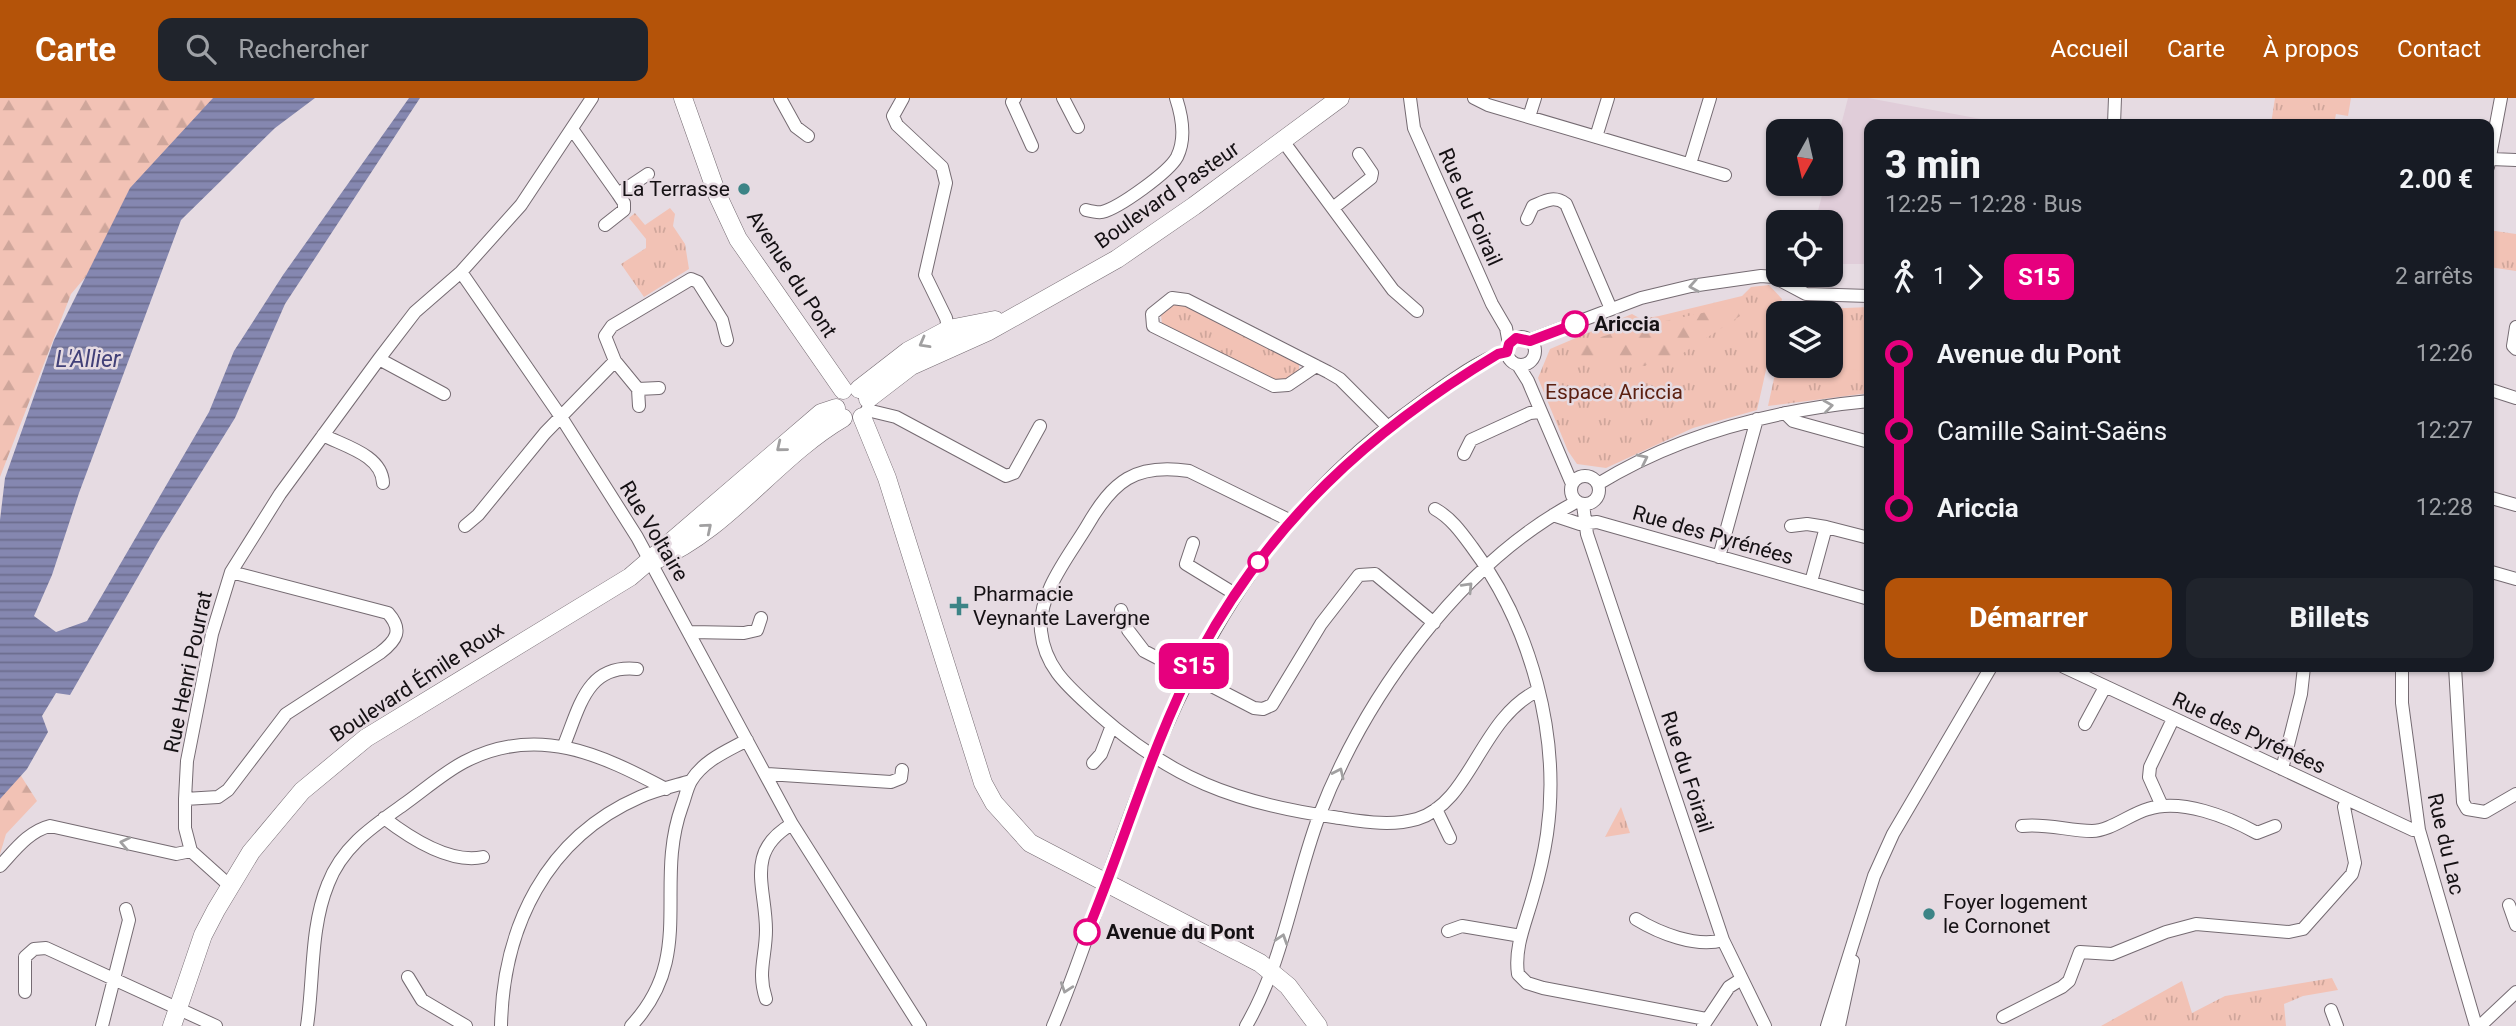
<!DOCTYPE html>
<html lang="fr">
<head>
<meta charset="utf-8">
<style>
	body { margin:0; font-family:Roboto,sans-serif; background:#20242c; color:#f1f3f6; height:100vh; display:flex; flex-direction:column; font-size:26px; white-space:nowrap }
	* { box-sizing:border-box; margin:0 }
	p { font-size:23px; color:#9ea1a6 }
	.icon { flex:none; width:38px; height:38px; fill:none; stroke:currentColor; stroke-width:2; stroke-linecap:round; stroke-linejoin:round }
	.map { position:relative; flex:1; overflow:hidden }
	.sheet { position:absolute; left:1864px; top:21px; width:630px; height:553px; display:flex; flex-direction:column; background:#171b24; border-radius:14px; box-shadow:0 2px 5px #0004 }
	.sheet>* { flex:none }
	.badge { padding:0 14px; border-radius:10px; font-size:24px; line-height:46px }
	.needle { width:46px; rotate:188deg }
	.tools { position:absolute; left:1766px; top:21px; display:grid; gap:14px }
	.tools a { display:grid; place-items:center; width:77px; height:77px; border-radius:14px; background:#171b24; box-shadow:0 2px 5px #0004; font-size:35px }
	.map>.badge { position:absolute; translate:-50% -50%; box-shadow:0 0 0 4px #fff }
	.legs { display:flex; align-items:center; gap:10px; height:77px; padding:0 21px; font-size:23px }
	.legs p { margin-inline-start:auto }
	.head { display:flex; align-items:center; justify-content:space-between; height:119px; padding:0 21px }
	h1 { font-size:38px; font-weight:800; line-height:52px }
	.action { display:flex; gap:14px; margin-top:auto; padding:14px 21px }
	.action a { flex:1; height:80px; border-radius:14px; background:#b45309; color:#fff; font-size:28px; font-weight:800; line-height:80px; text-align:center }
	.action a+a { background:#20242c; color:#f1f3f6 }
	ul { padding:0 21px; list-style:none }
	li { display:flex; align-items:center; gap:24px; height:77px; font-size:26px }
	li i { display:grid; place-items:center; width:10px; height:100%; margin:0 9px; background:currentColor }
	li i::after { content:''; width:18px; height:18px; margin:-9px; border:5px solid; border-radius:50%; background:#171b24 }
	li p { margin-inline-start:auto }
	li:first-child i { background:linear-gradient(#0000 50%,currentColor 0) }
	li:last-child i { background:linear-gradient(currentColor 50%,#0000 0) }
	header { display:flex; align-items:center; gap:42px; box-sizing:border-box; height:98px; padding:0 35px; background:#b45309; color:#fff }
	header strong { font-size:33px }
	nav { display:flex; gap:38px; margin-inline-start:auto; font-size:24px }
	.search { width:490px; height:63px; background:#20242c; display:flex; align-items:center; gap:18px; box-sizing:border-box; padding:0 24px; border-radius:14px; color:#9ea1a6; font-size:26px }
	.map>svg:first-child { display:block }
	.built { fill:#e0cdd9 }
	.grass { fill:url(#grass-tufts) }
	.forest { fill:url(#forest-firs) }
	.garden { fill:#f2c2b5 }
	.water { fill:url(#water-rules) }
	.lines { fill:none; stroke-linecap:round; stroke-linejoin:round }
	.street-casing { stroke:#756b72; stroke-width:14 }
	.secondary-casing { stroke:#756b72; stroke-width:19 }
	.street { stroke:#fff; stroke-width:12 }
	.secondary { stroke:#fff; stroke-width:18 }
	.oneway { stroke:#a1a0a1 }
	.line-1-casing { stroke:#fff; stroke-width:16 }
	.line-1 { stroke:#e6007e; stroke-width:10 }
	.poi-dot { fill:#3c8486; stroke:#e6dbe2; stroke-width:2.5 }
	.stop-1-dot { fill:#fff; stroke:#e6007e; stroke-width:3.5 }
	.labels { text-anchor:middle; stroke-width:5; stroke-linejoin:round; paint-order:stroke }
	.poi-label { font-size:21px; fill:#151114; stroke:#e6dbe2; text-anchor:start }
	.street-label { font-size:21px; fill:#151114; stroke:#e6dbe2 }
	.stop-label { font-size:21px; font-weight:bold; fill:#151114; stroke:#e6dbe2; text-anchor:start }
	.park-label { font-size:21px; fill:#5c2011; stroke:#e6dbe2 }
	.water-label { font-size:23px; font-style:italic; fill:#414078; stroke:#e6dbe2 }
</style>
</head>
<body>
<header>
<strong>Carte</strong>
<div class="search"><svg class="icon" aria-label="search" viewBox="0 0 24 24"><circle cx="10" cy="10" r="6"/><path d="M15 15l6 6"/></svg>Rechercher</div>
<nav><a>Accueil</a><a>Carte</a><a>À propos</a><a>Contact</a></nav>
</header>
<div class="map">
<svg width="2516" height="928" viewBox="0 0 2516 928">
	<defs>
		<pattern id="grass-tufts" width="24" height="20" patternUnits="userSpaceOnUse" patternTransform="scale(1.75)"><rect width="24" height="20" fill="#f2c2b5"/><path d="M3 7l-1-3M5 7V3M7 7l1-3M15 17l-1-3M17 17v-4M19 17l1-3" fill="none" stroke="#cfa69b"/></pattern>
		<pattern id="forest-firs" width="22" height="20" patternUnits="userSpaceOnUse" patternTransform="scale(1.75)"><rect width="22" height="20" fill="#f2c2b5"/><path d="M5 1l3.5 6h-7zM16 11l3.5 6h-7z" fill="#cfa69b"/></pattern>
		<pattern id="water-rules" width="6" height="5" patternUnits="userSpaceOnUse" patternTransform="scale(1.75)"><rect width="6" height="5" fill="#8587b0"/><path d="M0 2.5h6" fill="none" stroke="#6c6d8e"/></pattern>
	</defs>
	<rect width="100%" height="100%" fill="#e6dbe2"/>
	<path class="built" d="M1848,0H1868L2008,26H1869V166H1831L1830,124H1815L1825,86H1830L1831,66Z"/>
	<path class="grass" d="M2275,0H2351L2348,18L2336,16L2334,26H2271Z
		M670,110L675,116L673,128L685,146L689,171L644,199L621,166L646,150V141L629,120L635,115L645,127Z
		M2488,132L2516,136V173L2489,169Z
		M1769,187L1782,201L1757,312L1693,330L1606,370L1577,366L1568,353L1538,280L1550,251L1632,216L1641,221L1659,218L1742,198L1751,189Z
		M1791,205L1822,211L1869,209V295L1768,308L1778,262V268H1830V215H1788Z
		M1174,206L1185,207L1299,265V273L1286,282H1276L1162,226L1161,217Z
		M1621,709L1630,735L1605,739Z
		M2332,880L2338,892L2303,898L2284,906L2286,928H2101L2182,883L2192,915L2225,898Z"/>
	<path class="forest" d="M0,0H237L71,196L0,379Z
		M1735,208L1740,218L1674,261L1653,262L1645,268L1575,260V247L1627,231Z
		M0,645L37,703L6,736L0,756Z"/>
	<path class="garden" d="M1831,224L1841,225L1836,272L1811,269L1830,268Z
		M1848,228L1869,230V273L1844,271Z"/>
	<path class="water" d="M213,0H315L275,30L181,122L79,395L52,477L34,518L56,534L87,523L209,314L234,253L283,177L409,0H420L285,206L235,320L158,444L70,597L56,595L42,618L48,634L27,671L0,701V422L5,380L54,242L130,90Z"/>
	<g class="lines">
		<g class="street-casing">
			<path id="street" d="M780,0L796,29L808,38
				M903,0L893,18L897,27L942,69L946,85L925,177L946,220L950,238
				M1015,0L1012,4L1032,48
				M1063,0L1078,29
				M1410,0L1414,30L1492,206L1506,230L1509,246
				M1474,0L1488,7L1725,77
				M1529,19L1535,0
				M2114,26L2115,0
				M572,31L618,96L648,76
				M1596,39L1608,0
				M1283,43L1393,192L1417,213
				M2491,61L2516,62
				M1690,66L1710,0
				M2488,69L2501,0
				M1333,110L1371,80L1372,75L1359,56
				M1086,112C1090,113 1098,115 1102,114C1119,110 1169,74 1177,59C1186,41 1182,18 1176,0
				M1527,121L1533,108C1545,103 1554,97 1566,106L1611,211
				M605,127L624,112V105L618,96
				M461,174L561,319L637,439L792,726L920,928
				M2516,229L2513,248L2516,251
				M1507 253a14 14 0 1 1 28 0a14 14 0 1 1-28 0Z
				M1530,242L1641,200L1691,188L1761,178L1774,179L1806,196L1869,198
				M379,261L444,296
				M615,263L638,291L639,308
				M1518,267L1528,283L1572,386
				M1316,268L1288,287L1274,288L1153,228L1152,216L1172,200L1187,202L1328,274L1340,281L1388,329
				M638,291L659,290
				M2488,291L2516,300
				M867,312L896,319L1006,378L1014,375L1040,328
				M1785,315L1793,323L1869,344
				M323,337C344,348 382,357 383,385
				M1464,356L1471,342L1530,315L1540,314
				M1571 392a14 14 0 1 1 28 0a14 14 0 1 1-28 0Z
				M1598,386C1679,336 1775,312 1869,303
				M2488,399L2516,407
				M1583,407L1587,436L1723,842L1765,928
				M1435,411C1451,420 1461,434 1472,449C1531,528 1561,638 1547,736C1544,756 1539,778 1533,798C1526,824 1514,849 1518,876L1527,885L1543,890L1706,921
				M1553,417L1580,426L1597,424L1869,501
				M1291,423L1189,373C1135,365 1113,383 1087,428C1069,458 1038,495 1041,533C1045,571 1070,590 1096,614C1170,680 1234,705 1333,719C1361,723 1389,729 1417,721C1471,705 1480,621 1537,593
				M465,428L478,417L545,335L615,263L605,238L612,228L691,181L698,184L722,222L727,242
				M1791,428L1807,426L1826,429
				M1193,445L1186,466L1235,496
				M1719,459L1757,321
				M2488,473L2516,481
				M1811,484L1826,429L1869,440
				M1121,512L1128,532L1144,553L1254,610L1263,611L1272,607L1321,526L1359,477L1375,476L1434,525
				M691,534L744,535L757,532L761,520
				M2064,569L2413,732H2419
				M2402,569V605L2419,732L2476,928
				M2455,569L2463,704L2467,711L2485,714L2516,696
				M2085,626L2105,589
				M564,647C580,608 587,566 637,571
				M1093,665L1101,656L1111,630
				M2282,671L2301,596L2304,569
				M767,676L891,684L901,680L902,672
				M185,701L218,699L228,692L286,616L380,555C397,542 403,532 388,515L231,474
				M2162,708L2149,679L2150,669L2173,621
				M1436,711L1450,740
				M384,720C410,740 450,766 483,759
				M2022,728C2046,725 2069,733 2092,733C2110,733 2130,716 2148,711C2181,700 2228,719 2257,735L2275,728
				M0,768C15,752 29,733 50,728L176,756L191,753
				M230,788L191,753L185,730V701L187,663L212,536L231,474L280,396L379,261L415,214L461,174L521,107L592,0
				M2509,807L2516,827
				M1636,821C1659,835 1696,850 1723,842
				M1448,833L1462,828L1521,838
				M408,879L422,902L466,928
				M25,894V859L34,851L46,850L216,928
				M766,901C757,874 766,859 766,832C766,789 744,754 792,726
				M2331,912L2337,928
				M2003,919L2062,889L2069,883L2080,854L2112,856L2166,834L2196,826L2289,834L2303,831L2352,776L2355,765L2344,709L2347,703
				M102,928L129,822L126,811
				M307,928C314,881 310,830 328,786C342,749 372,729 403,707C423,693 443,675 464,664C537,626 600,656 666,691
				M501,928C503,829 546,740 640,699C656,692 674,688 691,683
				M631,928C697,858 653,788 682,708C685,700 687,690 691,683C704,662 727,653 747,642
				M1053,928C1076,875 1094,818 1113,764C1175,588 1249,431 1404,317C1427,300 1480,259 1507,254
				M1246,928C1284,863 1293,788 1319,718C1365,598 1461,465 1576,404
				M1703,928L1729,889L1740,882
				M1827,928L1874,778L1893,736L1991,569
				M1839,928L1853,863
				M2480,928L2516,894"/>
		</g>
		<g class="secondary-casing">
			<path id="secondary" d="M683,0L717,96L738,141L843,292
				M859,291L908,253L949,231L995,222
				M868,301L911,268L989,233L1117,161L1194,108L1340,0
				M862,319L887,380L983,685L994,705L1030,745L1260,865L1288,888L1318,928
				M656,462C728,432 776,359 843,320
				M172,928L203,837L216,812L251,754L302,693L366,640L630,479L821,315L836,310"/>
		</g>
		<use href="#street" class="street"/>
		<use href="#secondary" class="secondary"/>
	</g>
	<defs><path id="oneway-chevron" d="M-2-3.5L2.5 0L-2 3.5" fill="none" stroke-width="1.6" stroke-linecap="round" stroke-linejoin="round" transform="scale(1.75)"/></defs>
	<g class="oneway">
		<use href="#oneway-chevron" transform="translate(1694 188) rotate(170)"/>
		<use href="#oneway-chevron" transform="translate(924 245) rotate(151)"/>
		<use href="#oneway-chevron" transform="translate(1828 308) rotate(-8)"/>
		<use href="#oneway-chevron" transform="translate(781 349) rotate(141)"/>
		<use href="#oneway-chevron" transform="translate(1643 361) rotate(-26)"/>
		<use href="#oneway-chevron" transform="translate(707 430) rotate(-40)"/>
		<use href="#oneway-chevron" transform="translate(1468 489) rotate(-46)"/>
		<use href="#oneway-chevron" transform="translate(1339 675) rotate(-65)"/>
		<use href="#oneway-chevron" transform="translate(125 745) rotate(-168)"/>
		<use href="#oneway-chevron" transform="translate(1282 841) rotate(-72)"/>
		<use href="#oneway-chevron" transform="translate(1066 890) rotate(109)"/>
	</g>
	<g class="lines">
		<g class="line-1-casing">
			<path id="line-1" d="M1087,834C1125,743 1152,645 1198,558C1270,424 1369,333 1498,256L1507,254L1509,246L1516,240L1530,243L1575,226"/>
		</g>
		<use href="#line-1" class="line-1"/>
	</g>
	<g class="poi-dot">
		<circle cx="744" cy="91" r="7"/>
		<path d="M955.5 497.5h7v7h7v7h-7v7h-7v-7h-7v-7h7z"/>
		<circle cx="1929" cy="816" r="7"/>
	</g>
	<g class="stop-1-dot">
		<circle cx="1575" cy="226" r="12"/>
		<circle cx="1258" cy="464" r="9"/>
		<circle cx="1087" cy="834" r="12"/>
	</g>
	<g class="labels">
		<g class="poi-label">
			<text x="730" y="98" text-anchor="end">La Terrasse</text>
			<text x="973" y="503">Pharmacie<tspan x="973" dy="24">Veynante Lavergne</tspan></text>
			<text x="1943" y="811">Foyer logement<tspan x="1943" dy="24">le Cornonet</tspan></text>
		</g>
		<g class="street-label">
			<text transform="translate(1167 97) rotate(-35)" y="7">Boulevard Pasteur</text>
			<text transform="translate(1470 109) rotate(66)" y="7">Rue du Foirail</text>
			<text transform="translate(792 176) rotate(57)" y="7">Avenue du Pont</text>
			<text transform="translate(654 433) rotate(59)" y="7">Rue Voltaire</text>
			<text transform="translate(1713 437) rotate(16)" y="7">Rue des Pyrénées</text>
			<text transform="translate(188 574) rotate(-78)" y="7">Rue Henri Pourrat</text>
			<text transform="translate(417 584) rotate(-33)" y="7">Boulevard Émile Roux</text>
			<text transform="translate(2249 635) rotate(25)" y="7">Rue des Pyrénées</text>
			<text transform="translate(1687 674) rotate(72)" y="7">Rue du Foirail</text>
			<text transform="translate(2446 746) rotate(77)" y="7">Rue du Lac</text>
		</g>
		<g class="stop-label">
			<text x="1594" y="233">Ariccia</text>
			<text x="1106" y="841">Avenue du Pont</text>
		</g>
		<g class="park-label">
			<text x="1614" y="301">Espace Ariccia</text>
		</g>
		<g class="water-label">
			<text x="88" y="269">L'Allier</text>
		</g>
	</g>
</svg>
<div class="tools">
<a><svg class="needle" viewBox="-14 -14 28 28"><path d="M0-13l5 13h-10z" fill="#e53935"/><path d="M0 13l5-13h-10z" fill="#9ea1a6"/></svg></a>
<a><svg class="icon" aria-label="locate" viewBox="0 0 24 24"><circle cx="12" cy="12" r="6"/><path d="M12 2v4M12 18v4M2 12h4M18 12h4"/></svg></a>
<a><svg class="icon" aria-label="layers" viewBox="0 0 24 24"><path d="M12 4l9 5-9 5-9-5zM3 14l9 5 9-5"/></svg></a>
</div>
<b class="badge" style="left:1194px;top:568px;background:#e6007e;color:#fff">S15</b>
<section class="sheet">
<div class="head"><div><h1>3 min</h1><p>12:25 – 12:28 · Bus</p></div><b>2.00 €</b></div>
<div class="legs"><svg class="icon" aria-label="walk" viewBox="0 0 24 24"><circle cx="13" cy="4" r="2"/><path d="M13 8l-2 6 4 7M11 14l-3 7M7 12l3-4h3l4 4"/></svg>1<svg class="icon" aria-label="forward" viewBox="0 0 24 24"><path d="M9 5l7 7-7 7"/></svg><b class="badge" style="background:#e6007e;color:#fff">S15</b><p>2 arrêts</p></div>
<ul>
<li><i style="color:#e6007e"></i><b>Avenue du Pont</b><p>12:26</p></li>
<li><i style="color:#e6007e"></i><span>Camille Saint-Saëns</span><p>12:27</p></li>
<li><i style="color:#e6007e"></i><b>Ariccia</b><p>12:28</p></li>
</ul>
<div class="action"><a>Démarrer</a><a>Billets</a></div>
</section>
</div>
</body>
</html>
